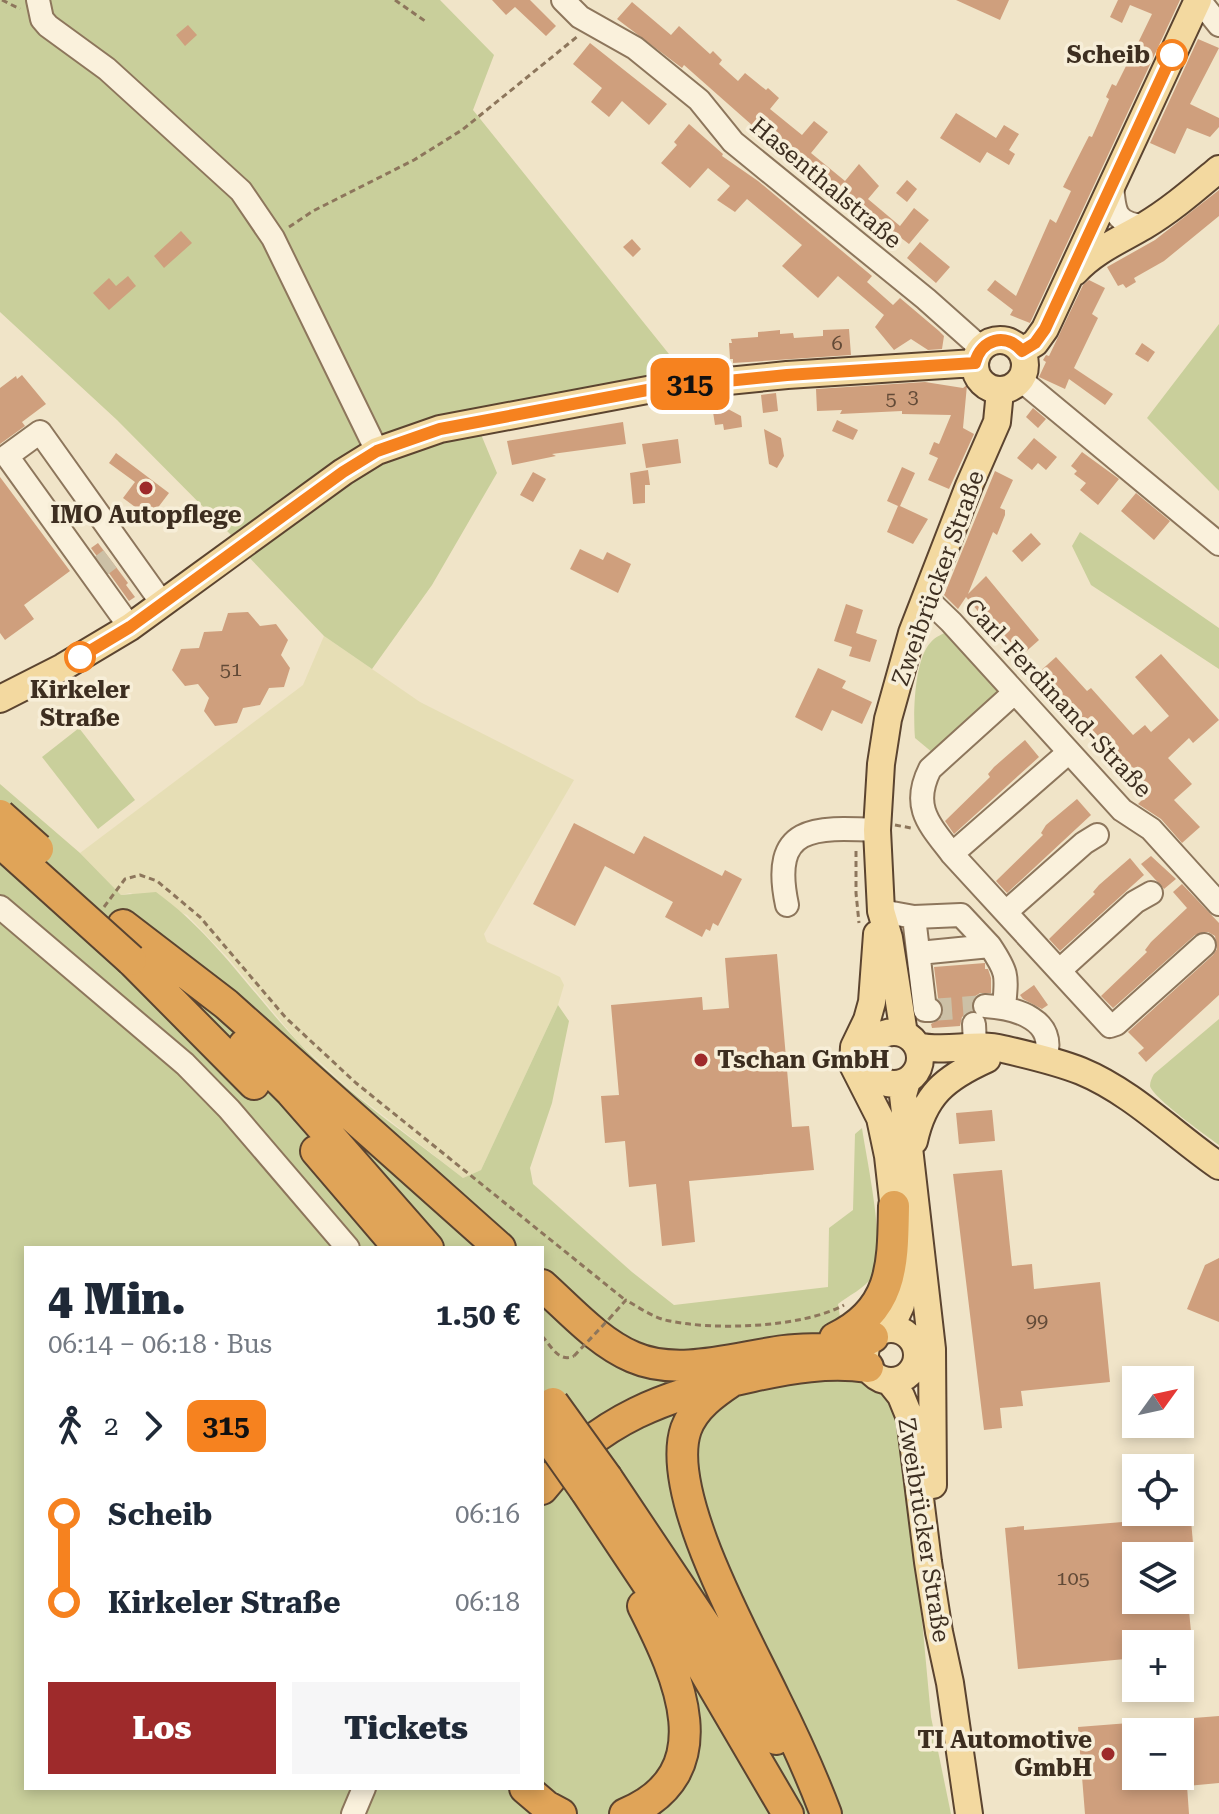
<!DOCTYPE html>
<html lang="de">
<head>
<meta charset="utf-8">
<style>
	body { margin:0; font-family:"Roboto Serif",serif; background:#f6f6f7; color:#1f2937; height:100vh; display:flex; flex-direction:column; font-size:30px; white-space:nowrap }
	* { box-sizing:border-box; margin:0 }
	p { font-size:26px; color:#747a83 }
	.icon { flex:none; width:44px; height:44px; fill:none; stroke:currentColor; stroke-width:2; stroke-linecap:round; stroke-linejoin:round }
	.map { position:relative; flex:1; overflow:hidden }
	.side { position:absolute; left:24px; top:1246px; width:520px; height:544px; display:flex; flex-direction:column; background:#fff; border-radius:0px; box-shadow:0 4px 12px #0003 }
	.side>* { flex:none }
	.badge { padding:0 16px; border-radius:12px; font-size:28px; line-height:52px }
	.needle { width:52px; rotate:57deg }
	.tools { position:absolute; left:1122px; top:1366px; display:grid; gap:16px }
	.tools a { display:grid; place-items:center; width:72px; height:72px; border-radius:0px; background:#fff; box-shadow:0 4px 12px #0003; font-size:40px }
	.map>.badge { position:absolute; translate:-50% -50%; box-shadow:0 0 0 4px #fff }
	.legs { display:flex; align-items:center; gap:12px; height:88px; padding:0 24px; font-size:26px }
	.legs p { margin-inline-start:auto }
	.overview { display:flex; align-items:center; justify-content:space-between; height:136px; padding:0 24px }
	h1 { font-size:44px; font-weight:800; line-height:60px }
	.primary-button { display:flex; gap:16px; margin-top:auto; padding:16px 24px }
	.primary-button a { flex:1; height:92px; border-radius:0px; background:#9e2a2b; color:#fff; font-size:32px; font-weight:800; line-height:92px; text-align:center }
	.primary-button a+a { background:#f6f6f7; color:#1f2937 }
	ul { padding:0 24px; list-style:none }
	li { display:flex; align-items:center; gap:28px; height:88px; font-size:30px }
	li i { display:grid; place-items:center; width:12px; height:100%; margin:0 10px; background:currentColor }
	li i::after { content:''; width:20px; height:20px; margin:-10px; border:6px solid; border-radius:50%; background:#fff }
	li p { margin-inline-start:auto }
	li:first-child i { background:linear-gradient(#0000 50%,currentColor 0) }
	li:last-child i { background:linear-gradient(currentColor 50%,#0000 0) }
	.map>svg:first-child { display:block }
	.farmland { fill:#e6deb5 }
	.green { fill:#c9cf9b; fill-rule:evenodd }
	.building { fill:#cf9f7d; fill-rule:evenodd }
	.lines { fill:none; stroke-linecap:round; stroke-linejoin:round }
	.minor-tunnel { stroke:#ccc0a6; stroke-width:22; stroke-dasharray:22 11; stroke-linecap:butt }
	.minor-casing { stroke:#8d765c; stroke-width:26 }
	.major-casing { stroke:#5b4430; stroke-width:30 }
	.highway-casing { stroke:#5b4430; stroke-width:34 }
	.path { stroke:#8d765c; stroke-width:3; stroke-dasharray:6 4; stroke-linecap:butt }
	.minor { stroke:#faf1dc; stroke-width:22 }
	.major { stroke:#f3d9a0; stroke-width:26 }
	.highway { stroke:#e0a458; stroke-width:30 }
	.highway-bridge-casing { stroke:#5b4430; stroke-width:34; stroke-linecap:butt }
	.path-bridge { stroke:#8d765c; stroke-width:3; stroke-dasharray:6 4; stroke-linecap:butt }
	.highway-bridge { stroke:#e0a458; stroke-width:30 }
	.line-1-casing { stroke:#fff; stroke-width:18 }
	.line-1 { stroke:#f6821f; stroke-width:12 }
	.stop-1-dot { fill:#fff; stroke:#f6821f; stroke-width:4 }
	.poi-dot { fill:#9e2a2b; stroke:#f7eed8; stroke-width:3 }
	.labels { text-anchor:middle; stroke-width:7; stroke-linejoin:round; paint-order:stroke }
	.number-label { font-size:20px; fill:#624a37 }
	.stop-label { font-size:24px; font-weight:bold; fill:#3d2e20; stroke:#f7eed8; text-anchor:end }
	.street-label { font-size:24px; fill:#3d2e20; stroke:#f7eed8 }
	.poi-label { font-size:24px; font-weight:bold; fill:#3d2e20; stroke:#f7eed8 }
</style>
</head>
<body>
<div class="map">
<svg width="1219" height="1814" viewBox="0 0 1219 1814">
	<rect width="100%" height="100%" fill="#f0e4c8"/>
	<path class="farmland" d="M324,636L420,702L574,780L484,934L487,942L560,977L564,985L558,1005L481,1170L463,1178L348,1088L299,1043L229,959L187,915L130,893L121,895L80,853L303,685Z"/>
	<path class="green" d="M0,0H440L494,55L473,110L677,364L634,380L470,409L401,428L354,448L231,535L117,420L0,312Z
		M1219,324V491L1147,418Z
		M480,432L497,473L432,585L372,669L324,636L245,553L380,461L425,443Z
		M1080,532L1219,628V669L1091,585L1072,546Z
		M948,631L990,680L1000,695L933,753L915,738C913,715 914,659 931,642C935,637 943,634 948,631Z
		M79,728L135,800L98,829L42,757Z
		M0,784L80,853L121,895L156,892C215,935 249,990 298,1042C346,1093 407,1134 463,1178L481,1170L558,1005L569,1021L552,1103L530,1168L533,1184L632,1272L674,1305L828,1287L829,1228L853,1210L855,1134L862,1128C866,1157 888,1256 872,1277C865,1288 848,1296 838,1304L848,1369L860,1373L894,1398L904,1425L931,1717L951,1814H0ZM26,1248H542V1788H26Z
		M1219,1019V1145C1207,1136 1153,1098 1150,1086C1150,1081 1152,1078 1154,1074Z"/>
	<path class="building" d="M492,0H530L556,26L546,36L515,7L506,15Z
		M956,0H1009L1000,20Z
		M1118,0H1180L1030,323L1010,315L1013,310L987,290L995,280L1016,296L1050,219L1056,223L1071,191L1063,187L1089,136L1092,137L1109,99L1106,97L1112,84L1116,86L1131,56L1126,54L1132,43L1137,45L1152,14L1130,5L1122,23L1110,17Z
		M632,2L671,35L679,26L710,54L713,51L722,60L719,64L738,81L745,73L766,90L768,88L779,98L770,109L802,135L814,121L828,132L811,153L845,181L859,164L879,186L868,199L900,226L914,208L929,220L909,244L896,234L888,244L749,131L753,126L684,65L682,68L617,19Z
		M188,25L197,35L185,46L176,35Z
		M1198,39L1219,48L1190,104L1219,118V127L1210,137L1187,128L1175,154L1150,143Z
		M590,43L667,104L649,125L622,101L609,117L591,102L602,88L573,64Z
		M956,113L996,138L1004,125L1019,134L1009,150L1015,154L1009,165L987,152L980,163L940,138Z
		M689,124L723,154L722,156L758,181L872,276L867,282L893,305L900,298L939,331L944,336L942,349L928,350L911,339L894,350L875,327L884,315L838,276L818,298L782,266L802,245L747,199L735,212L717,200L730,186L708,168L690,188L661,163L677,145L674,142Z
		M907,180L917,189L907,202L896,193Z
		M1219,190V216L1164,261L1134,278L1136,282L1126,288L1123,284L1118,286L1107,267L1155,240Z
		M181,231L192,243L164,268L154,256Z
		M632,239L641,249L633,257L623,247Z
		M920,242L950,267L936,283L907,258Z
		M128,276L136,286L109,310L93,293L109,278L116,286Z
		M1089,280L1105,288L1092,314L1098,318L1074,368L1113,394L1105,405L1069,379L1065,389L1039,377L1046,362L1043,360L1046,355L1049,356L1083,285Z
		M849,329L851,355L733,363V359H730L729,343H732L731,339L758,337V332L780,330V334L793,333L794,338L823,336V330Z
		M1142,343L1155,352L1148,362L1135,354Z
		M22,375L46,404L22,422L25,426L0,444V388L16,376L17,379Z
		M925,382L963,388L967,385L963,428L974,434L949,489L928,480L938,458L929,454L934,442L939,444L951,415L902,414V411L840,414L842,410L817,411L816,389Z
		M776,393L778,411L763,413L761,395Z
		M1033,408L1046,419L1038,428L1026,417Z
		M728,409L741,416L742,427L724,430L723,424L715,425L713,412Z
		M837,420L858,430L853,440L832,431Z
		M623,422L626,444L552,454L556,456L512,465L507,441Z
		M764,429L781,438L784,456L777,468L769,464Z
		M1034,438L1057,457L1046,470L1038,463L1032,470L1017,458Z
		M678,439L681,463L646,468L642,444Z
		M1082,452L1119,479L1098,505L1080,490L1086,483L1074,474L1077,471L1071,466Z
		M116,453L169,493L150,518L123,498L135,482L109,463Z
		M902,467L915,473L900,506L928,519L913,544L887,532L898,506L887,501Z
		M648,470L650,485H645V503L633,504L630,473Z
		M995,471L1013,480L1000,508L1005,510V515L997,535L993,532L968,594L986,576L1039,640L1021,656L1002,633L999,636L966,597L958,609L944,595Z
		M533,472L546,479L533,502L520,495Z
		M0,477L70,571L24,605L34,619L5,640L0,633Z
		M1136,493L1170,521L1154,540L1121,511Z
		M1031,533L1041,544L1022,562L1012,551Z
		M98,543L128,583L126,585L135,597L129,601L91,548Z
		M580,549L603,560L607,552L631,564L618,593L570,569Z
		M846,604L863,610L856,633L877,640L870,662L849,656L852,647L834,641Z
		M248,612L260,626L276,624L288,640L281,655L290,668L284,687L269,688L260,705L243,708L237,723L215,726L204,711L209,698L198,684L185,686L172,670L181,649L199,648L204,632L222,631L228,613Z
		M1161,654L1219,720L1193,743L1189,738L1168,758L1192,784L1174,800L1200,827L1182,843L1161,819L1138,804L1148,794L1038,673L1056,657L1087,691L1091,688L1133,735L1145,725L1151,732L1169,716L1135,677Z
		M818,668L846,681L842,688L872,702L862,724L832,710L822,731L795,717Z
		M1025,740L1039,757L954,834L945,821L990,777L988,774L994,767Z
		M1077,799L1091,815L1007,893L996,881L1043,835L1041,833L1046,825Z
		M574,823L634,854L644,836L722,876L725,870L742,879L718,926L713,923L710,931L706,929L702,937L665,917L673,902L605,866L575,926L533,904Z
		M1151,856L1176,879L1164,889L1141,864Z
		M1130,858L1144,875L1060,951L1049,939L1095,894L1093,892L1099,885Z
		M1182,884L1219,923V995L1146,1062L1138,1053L1144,1048L1128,1032L1213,955L1217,949L1215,936L1208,932L1195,935L1113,1008L1101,996L1147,952L1145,950L1151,942L1187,908L1173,892Z
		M777,954L792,1127L809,1126L814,1170L689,1181L695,1242L662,1246L656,1184L629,1187L625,1141L605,1143L601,1096L619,1095L611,1005L702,997L703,1010L729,1008L725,958Z
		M985,963V969H988L991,978V993H980L974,997L972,1010L962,1017L960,1026L932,1028L931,1024L942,1018L944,1011L938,998L934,967Z
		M1034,985L1048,1005L1042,1009L1023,999L1020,995Z
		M992,1110L995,1141L959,1144L956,1113Z
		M1002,1170L1012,1266L1032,1264L1034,1289L1100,1282L1110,1382L1021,1391L1023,1406L1000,1408L1002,1428L984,1430L953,1174Z
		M1219,1258V1322L1187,1309L1205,1265Z
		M1134,1512H1158L1159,1523L1191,1520L1194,1555L1136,1556V1600H1188L1193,1653L1180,1655V1644H1136V1658L1018,1669L1005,1528L1024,1526V1530L1135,1521Z
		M1219,1716V1783L1187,1786L1189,1814H1085L1078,1727ZM1136,1732H1180V1776H1136Z"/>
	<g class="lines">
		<path class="minor-tunnel" d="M98,568L110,559
			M930,1010L985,1006"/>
		<g class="minor-casing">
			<path id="minor" d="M38,0L42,19L48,26L107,69L241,191L273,238L377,451
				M563,0L580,17L635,48L699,100L733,142L926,299L981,348
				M1199,0L1219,25
				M1112,184C1114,211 1114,224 1145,226
				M1021,380L1219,544
				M925,597L951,622L1122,810L1151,829L1219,904
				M130,627L7,456L40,432L162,603
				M1014,693L930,769C911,807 929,824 952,854L1110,1026L1116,1024L1204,945
				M952,854L1069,752
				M787,905C770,825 814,827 877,830
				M0,907L185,1064L229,1109L348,1248
				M881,911L914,917L925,1010H930
				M1006,912L1084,843L1097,835
				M914,917L961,915L990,946
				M919,953L990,946C1008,973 1007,975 1004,1007
				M1060,970L1135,902L1151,893
				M985,1006C1017,1008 1058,1020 1045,1059
				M974,1024L975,1045
				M353,1814L364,1788"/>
		</g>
		<g class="major-casing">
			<path id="major" d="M1075,272C1094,251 1120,240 1144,226C1171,210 1195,189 1219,169
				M975 365a25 25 0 1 1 50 0a25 25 0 1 1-50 0Z
				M1022,351L1035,343L1045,329L1198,0
				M0,699L63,667L130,627L343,472L377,451L440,429L658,388L787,375L975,363
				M877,934L872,1002L867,1020L854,1047L853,1065L880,1118L888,1156L902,1281L901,1305L890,1329
				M868 1058a26 26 0 1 1 52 0a26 26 0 1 1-52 0Z
				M904,1034L889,938L881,911L877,830L881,764L888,719L912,633L969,486L997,422L1000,391
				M917,1046C945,1053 975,1042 1003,1049C1029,1055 1056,1061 1081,1071C1132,1092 1174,1135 1219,1166
				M907,1081L903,1095L932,1349L933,1485
				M914,1141C924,1095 945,1078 987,1059
				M865 1355a26 26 0 1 1 52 0a26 26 0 1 1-52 0Z
				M889,1381L901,1396L910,1418L928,1562L939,1632L950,1683L969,1814"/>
		</g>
		<g class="highway-casing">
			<path id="highway" d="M123,925L226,1004L500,1248
				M131,960L254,1084
				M244,1045L291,1092L428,1248
				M316,1151L399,1248
				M542,1285C570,1310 598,1342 633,1357C678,1377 737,1357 784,1351C815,1347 845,1353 873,1337
				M835,1338C894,1310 893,1264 894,1206
				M732,1381C714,1393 694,1407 686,1429C664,1493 745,1636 774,1697C793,1735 811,1774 826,1814
				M607,1478L718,1644L776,1739
				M542,1489C597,1419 668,1394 753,1376C790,1368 830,1361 868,1367
				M585,1490L693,1652L788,1814
				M525,1788L546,1806L561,1814
				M625,1814C724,1773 678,1675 643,1606"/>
		</g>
		<path class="path" d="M2,0L20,9
			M395,0L425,21
			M289,227L313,211L414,160L462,130L578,36
			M895,825L911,828
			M856,851V893L859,923
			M104,907L125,879L140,875L157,881L200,917L286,1018L356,1083L624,1299
			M609,1319L626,1300C638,1307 651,1316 665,1320C712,1331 802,1328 844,1305
			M542,1336C551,1346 559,1363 574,1356"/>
		<use href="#minor" class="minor"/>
		<use href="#major" class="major"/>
		<use href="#highway" class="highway"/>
		<g class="highway-bridge-casing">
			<path id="highway-bridge" d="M0,815L38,849
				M0,842L131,960
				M553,1403L607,1478
				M542,1429L585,1490"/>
		</g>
		<path class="path-bridge" d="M574,1356L609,1319"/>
		<use href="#highway-bridge" class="highway-bridge"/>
	</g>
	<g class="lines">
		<g class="line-1-casing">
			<path id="line-1" d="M80,657L130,627L343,472L377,451L440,429L658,388L787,375L975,363C981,339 1006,332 1022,351L1035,343L1045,329L1172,55"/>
		</g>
		<use href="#line-1" class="line-1"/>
	</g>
	<g class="stop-1-dot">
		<circle cx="1172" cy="55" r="14"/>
		<circle cx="80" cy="657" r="14"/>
	</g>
	<g class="poi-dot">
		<circle cx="146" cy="488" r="8"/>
		<circle cx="701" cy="1060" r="8"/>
		<circle cx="1108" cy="1754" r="8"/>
	</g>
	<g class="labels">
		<g class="number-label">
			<text x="837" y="350">6</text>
			<text x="913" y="403">3</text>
			<text x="891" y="405">5</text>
			<text x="231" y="676">51</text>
			<text x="1037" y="1327">99</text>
			<text x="1073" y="1585">105</text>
		</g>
		<g class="stop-label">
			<text x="1150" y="63">Scheib</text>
			<text x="80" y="698" text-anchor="middle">Kirkeler<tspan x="80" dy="28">Straße</tspan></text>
		</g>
		<g class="street-label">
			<text transform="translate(826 183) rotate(40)" y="8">Hasenthalstraße</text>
			<text transform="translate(938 578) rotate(-70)" y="8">Zweibrücker Straße</text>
			<text transform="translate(1058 698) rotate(47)" y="8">Carl-Ferdinand-Straße</text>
			<text transform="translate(924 1530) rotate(81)" y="8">Zweibrücker Straße</text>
		</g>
		<g class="poi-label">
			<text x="146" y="523">IMO Autopflege</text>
			<text x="717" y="1068" text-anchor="start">Tschan GmbH</text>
			<text x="1092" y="1748" text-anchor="end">TI Automotive<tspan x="1092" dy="28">GmbH</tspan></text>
		</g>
	</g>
</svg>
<div class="tools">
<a><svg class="needle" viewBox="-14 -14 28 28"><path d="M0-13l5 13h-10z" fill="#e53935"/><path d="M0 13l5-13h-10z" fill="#747a83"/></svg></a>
<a><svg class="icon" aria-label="locate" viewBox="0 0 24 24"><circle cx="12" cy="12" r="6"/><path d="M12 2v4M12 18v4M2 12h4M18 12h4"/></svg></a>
<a><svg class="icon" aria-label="layers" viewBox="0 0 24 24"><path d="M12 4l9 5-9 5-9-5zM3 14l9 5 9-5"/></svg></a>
<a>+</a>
<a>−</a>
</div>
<b class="badge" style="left:690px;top:384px;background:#f6821f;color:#111">315</b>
<section class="side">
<div class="overview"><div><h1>4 Min.</h1><p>06:14 – 06:18 · Bus</p></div><b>1.50 €</b></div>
<div class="legs"><svg class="icon" aria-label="walk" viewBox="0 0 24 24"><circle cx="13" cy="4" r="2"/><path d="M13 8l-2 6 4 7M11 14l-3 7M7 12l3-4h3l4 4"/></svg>2<svg class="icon" aria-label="forward" viewBox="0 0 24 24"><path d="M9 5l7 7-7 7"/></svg><b class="badge" style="background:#f6821f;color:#111">315</b></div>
<ul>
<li><i style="color:#f6821f"></i><b>Scheib</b><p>06:16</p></li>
<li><i style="color:#f6821f"></i><b>Kirkeler Straße</b><p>06:18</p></li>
</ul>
<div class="primary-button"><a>Los</a><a>Tickets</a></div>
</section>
</div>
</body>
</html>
